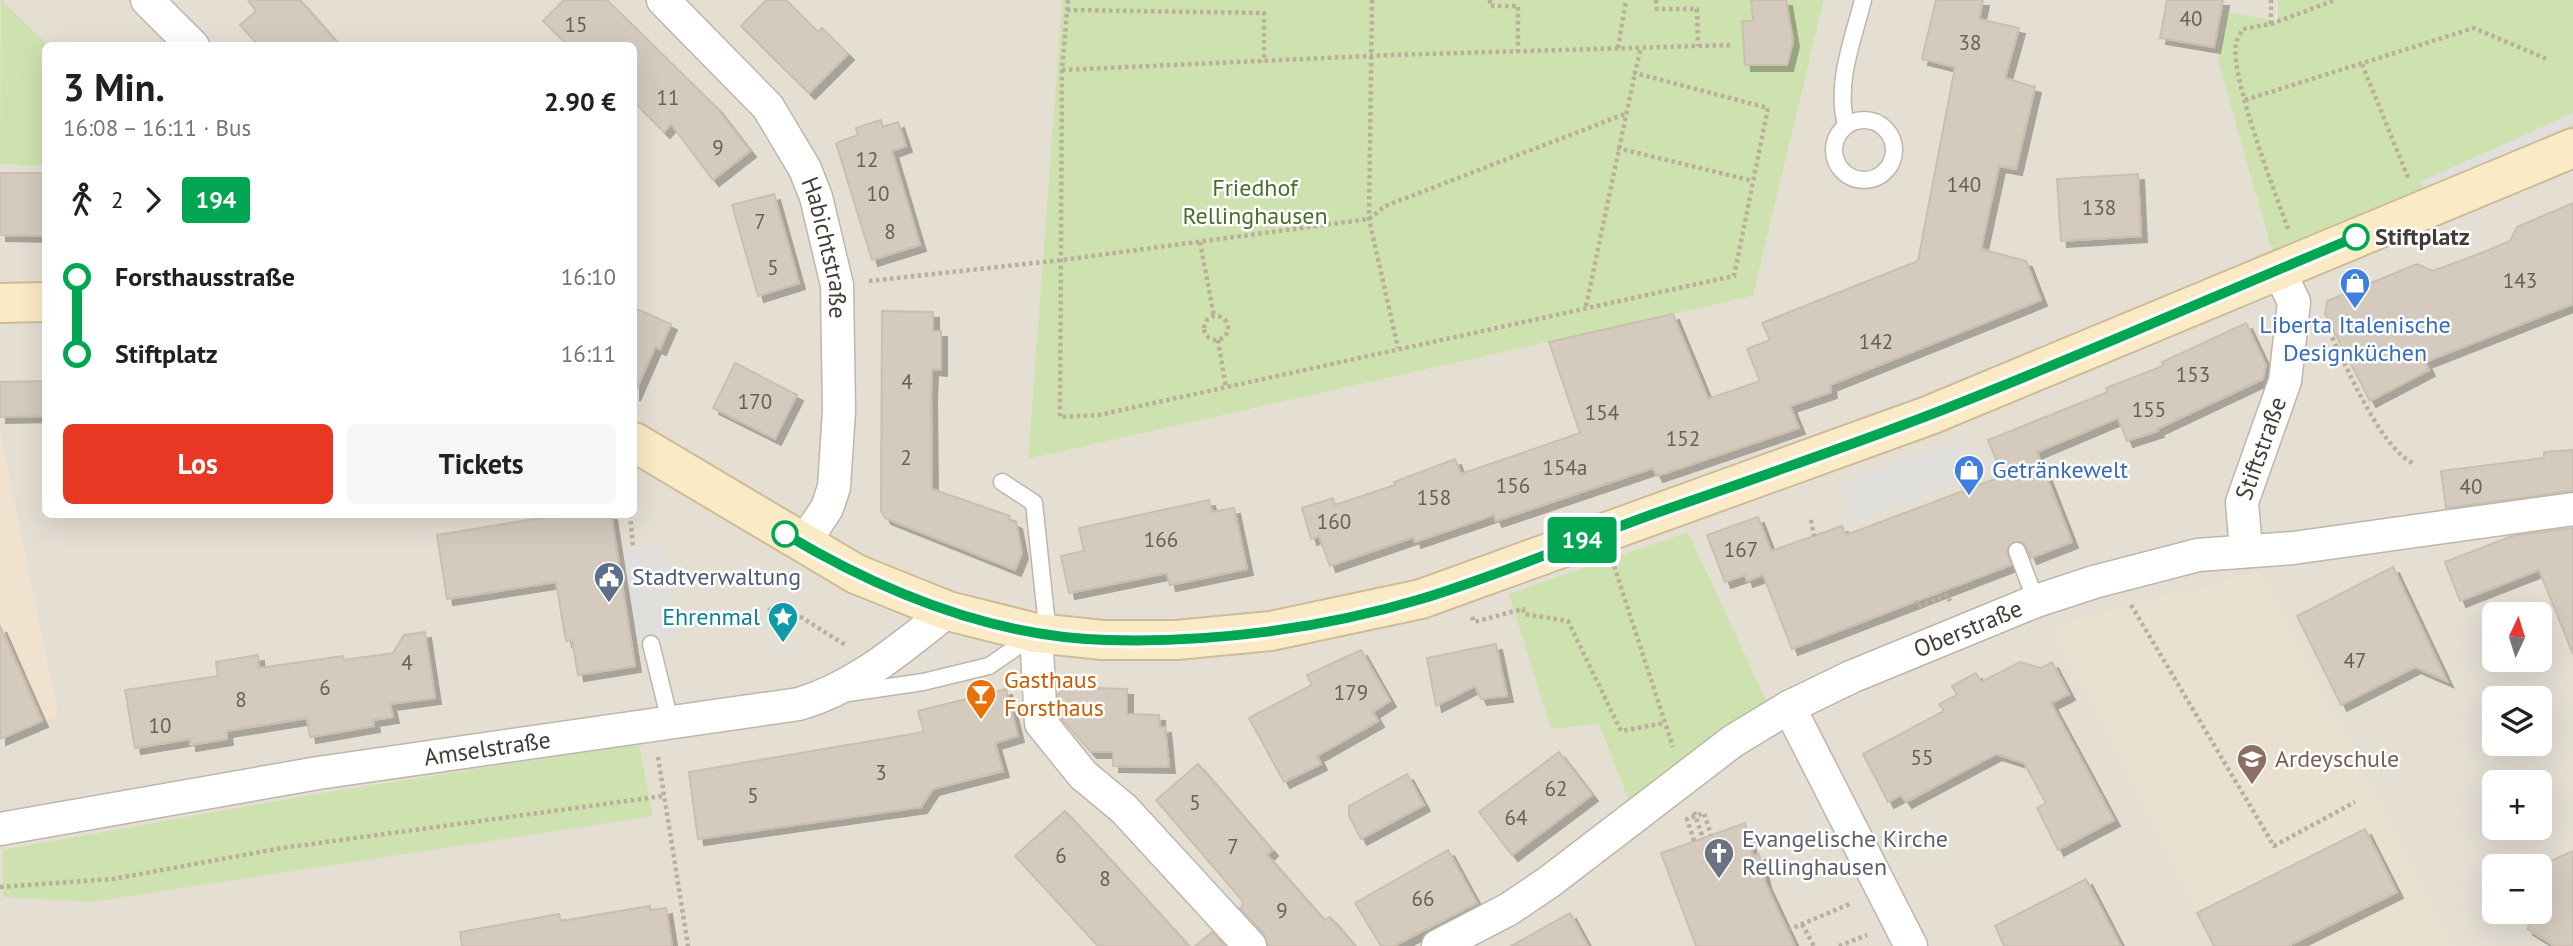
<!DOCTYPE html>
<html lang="de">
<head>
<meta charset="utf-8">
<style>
	body { margin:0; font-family:"PT Sans",sans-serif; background:#f6f6f6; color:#202124; height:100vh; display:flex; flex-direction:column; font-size:26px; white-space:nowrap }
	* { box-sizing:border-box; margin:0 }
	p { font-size:23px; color:#757577 }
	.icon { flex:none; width:38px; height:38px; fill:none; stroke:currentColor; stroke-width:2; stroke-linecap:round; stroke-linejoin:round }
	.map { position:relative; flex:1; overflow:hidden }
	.side { position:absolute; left:42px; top:42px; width:595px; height:476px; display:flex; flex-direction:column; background:#fff; border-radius:10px; box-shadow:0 7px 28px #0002 }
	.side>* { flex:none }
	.badge { padding:0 14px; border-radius:5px; font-size:24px; line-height:46px }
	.needle { width:46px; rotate:4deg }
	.fabs { position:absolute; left:2482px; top:602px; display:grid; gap:14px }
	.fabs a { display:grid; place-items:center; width:70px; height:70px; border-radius:10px; background:#fff; box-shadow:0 7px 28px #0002; font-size:35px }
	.map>.badge { position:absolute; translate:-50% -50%; box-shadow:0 0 0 4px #fff }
	.legs { display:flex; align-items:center; gap:10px; height:77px; padding:0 21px; font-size:23px }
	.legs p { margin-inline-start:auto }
	.headline { display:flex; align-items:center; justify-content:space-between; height:119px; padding:0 21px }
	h1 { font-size:38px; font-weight:800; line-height:52px }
	.action { display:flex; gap:14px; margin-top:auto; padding:14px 21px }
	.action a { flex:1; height:80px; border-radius:10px; background:#e83824; color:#fff; font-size:28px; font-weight:800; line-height:80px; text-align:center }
	.action a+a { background:#f6f6f6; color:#202124 }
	ul { padding:0 21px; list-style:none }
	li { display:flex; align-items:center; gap:24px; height:77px; font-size:26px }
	li i { display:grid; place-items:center; width:10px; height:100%; margin:0 9px; background:currentColor }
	li i::after { content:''; width:18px; height:18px; margin:-9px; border:5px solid; border-radius:50%; background:#fff }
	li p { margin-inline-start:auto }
	li:first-child i { background:linear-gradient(#0000 50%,currentColor 0) }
	li:last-child i { background:linear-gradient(currentColor 50%,#0000 0) }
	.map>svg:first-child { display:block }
	.residential { fill:#e4ded3; fill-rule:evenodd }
	.commercial { fill:#f1e2d0 }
	.education { fill:#e9e0cf }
	.green { fill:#cee2b0 }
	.parking { fill:#e1dfdc }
	.building { fill:#d4cabe; stroke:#cbbfaf; stroke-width:2; filter:url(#shadow) }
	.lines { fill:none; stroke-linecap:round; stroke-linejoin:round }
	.lane-casing { stroke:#beb6ab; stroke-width:19 }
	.street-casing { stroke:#beb6ab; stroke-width:35 }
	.secondary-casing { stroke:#cdbc97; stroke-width:42 }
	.path { stroke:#bbae9a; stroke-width:4.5; stroke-dasharray:3.5 3.5; stroke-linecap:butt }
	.lane { stroke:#fff; stroke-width:16 }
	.street { stroke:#fff; stroke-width:32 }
	.secondary { stroke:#faeac5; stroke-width:38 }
	.line-1-casing { stroke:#fff; stroke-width:16 }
	.line-1 { stroke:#00a651; stroke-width:10 }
	.stop-1-dot { fill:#fff; stroke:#00a651; stroke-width:3.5 }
	.labels { text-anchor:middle; stroke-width:5; stroke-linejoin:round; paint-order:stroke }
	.number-label { font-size:21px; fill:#666057 }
	.park-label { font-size:24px; fill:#496e2d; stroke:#fff }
	.stop-label { font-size:24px; font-weight:bold; fill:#423c35; stroke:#fff; text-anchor:start }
	.street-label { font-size:24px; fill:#423c35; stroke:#fff }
	.shop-label { font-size:24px; fill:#366cbe; stroke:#fff }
	.service-label { font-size:24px; fill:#4e5e75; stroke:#fff; text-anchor:start }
	.culture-label { font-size:24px; fill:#0d838f; stroke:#fff; text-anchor:end }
	.food-label { font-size:24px; fill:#c56008; stroke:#fff; text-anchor:start }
	.education-label { font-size:24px; fill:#785e54; stroke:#fff; text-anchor:start }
	.worship-label { font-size:24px; fill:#5b616d; stroke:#fff; text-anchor:start }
</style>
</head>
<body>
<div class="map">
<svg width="2573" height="946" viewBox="0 0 2573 946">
	<defs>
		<filter id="shadow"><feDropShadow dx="6" dy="6" stdDeviation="0" flood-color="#0004"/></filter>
	</defs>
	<rect width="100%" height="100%" fill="#f0ece4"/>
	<path class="residential" d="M0,0H1062L1028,459L1753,296L1824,0H2278L2255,193L2276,266L1603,530L1247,632L951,609L634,440V46H46L45,301H0Z
		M2573,150V946H0V738L58,715L0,433V304H45L46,514H634V443L802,547L1038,636L1390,609ZM2494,614H2539V660H2494ZM2494,698H2539V744H2494ZM2494,782H2539V828H2494ZM2494,866H2539V912H2494Z"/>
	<path class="commercial" d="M0,433L58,715L0,738Z"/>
	<path class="education" d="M2261,570L2453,946H2214L2051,626L2187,590L2189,593Z"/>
	<path class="green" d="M1,0L48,45L45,166L0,164Z
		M1062,0H1824L1753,296L1028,459Z
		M2278,0H2573V145L2276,266L2218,60L2228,12L2277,21Z
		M1688,532L1773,715L1634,814L1599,724L1551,729L1509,594Z
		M639,744L653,816L91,902L3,897V850L322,793Z"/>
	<path class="parking" d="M2573,113V124L2529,147L2423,189L2420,182Z
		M1959,441L1972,478L1854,521L1840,485Z
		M633,546L664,547L677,640L638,645L622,550Z"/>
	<path class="building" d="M248,0H300L340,46H259L240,25L256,11Z
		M564,0H607L716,107L750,151L713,180L671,124L664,132L634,102V46H569L543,21Z
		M766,0H786L818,32L822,28L848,54L809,93L741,26Z
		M1751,0H1786L1793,41L1787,65H1745L1742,21H1753Z
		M1936,0H1983L1979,19L2019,28L2005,78L2035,87L2016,169L1999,166L1981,249L2026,261L2041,300L1830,385L1831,392L1790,406L1799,428L1657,476L1653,468L1496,521L1494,515L1415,542L1414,537L1330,566L1319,536L1311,539L1302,508L1333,498L1335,505L1395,485L1394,482L1455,459L1461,474L1580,433L1549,342L1673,314L1708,399L1760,381L1747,349L1770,340L1762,323L1918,261L1955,67L1922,59Z
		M2167,0H2223L2214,47L2160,38Z
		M881,120L883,127L898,122L906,146L892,151L920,245L872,260L836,143L858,135L856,128Z
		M0,173H46V236L0,235Z
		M2138,174L2141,236L2061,241L2057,179Z
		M774,194L799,283L758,296L732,205Z
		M2573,203V304L2425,362L2429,370L2370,401L2325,314L2327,301L2417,264L2433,271L2484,252L2510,241L2517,227Z
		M634,308L671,324L660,349L655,347L634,395Z
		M882,311L933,312V331H941V370L932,369L931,394L932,489L1010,516L1009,520L1016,523L1022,553L1015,570L885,518L881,510Z
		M2246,323L2266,365L2263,379L2157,429L2158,431L2127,441L2118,418L2037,452L2072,542L2031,558L2024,543L2013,542L2007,550L2011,565L1792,649L1763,575L1747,581L1745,575L1725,582L1707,535L1758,517L1771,551L1842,526L1846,535L2003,476L1988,440L2108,392L2106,388L2163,366L2162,362Z
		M735,363L797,395L775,439L713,408Z
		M46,381V416L0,417V382Z
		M2573,450V491L2446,508L2441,471L2544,458V452Z
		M1209,500L1212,512L1234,508L1247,569L1170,585L1167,573L1069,593L1061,556L1084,551L1079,528Z
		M565,514H611L635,666L578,675L572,640L566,641L556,582L447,599L437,535Z
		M2573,528V654L2539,570L2460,601L2445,562L2512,536Z
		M2393,567L2447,681L2415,667L2341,705L2297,616Z
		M0,626L42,721L0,739Z
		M425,632L435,698L390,704L393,717L373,720L374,726L310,737L307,718L226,731L227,739L190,745V739L135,748L125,690L218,676L216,662L258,655L259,668L343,656L344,660L393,653L404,635Z
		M1496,644L1507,696L1481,699L1475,686L1436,706L1427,658Z
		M1361,650L1390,701L1373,712L1378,721L1317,756L1321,764L1284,782L1249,718L1312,685L1307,675Z
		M2020,662L2041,668L2052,662L2069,694L2051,703L2114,820L2058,850L2037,808L2046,803L2024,763L1996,754L1906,802L1901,795L1888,802L1863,754L1944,711L1939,704L1957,695L1952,686L1976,673L1981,682Z
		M1063,687L1127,689V714L1159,715L1160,728L1165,727L1169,767L1113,766V752H1091L1059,716L1058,695Z
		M1006,689L1018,736L995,743L1003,771L933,789L921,807L698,839L689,772L924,732L918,711Z
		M1559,752L1592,795L1512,855L1479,812Z
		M1198,764L1272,850L1267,855L1324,920L1330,917L1355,946H1268L1264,934L1240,908L1243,905L1242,900L1156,800Z
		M1407,774L1424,805L1361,839L1349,816V806Z
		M1065,811L1107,856L1189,946H1098L1015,856Z
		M1745,823L1753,857L1759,854L1765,882L1795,946H1696L1661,853Z
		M2365,829L2397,892L2288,946H2214L2197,913Z
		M1448,850L1477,903L1394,946H1381L1355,903Z
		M2573,851V946H2555L2527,929L2539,912V866Z
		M2086,879L2121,946H2004L1995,926Z
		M650,906V910L666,908L672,946H462L460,932L559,914L561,921Z
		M1570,913L1588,946H1511Z
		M1212,932L1225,946H1195Z"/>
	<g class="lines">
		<g class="lane-casing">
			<path id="lane" d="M1834 150a30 30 0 1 1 60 0a30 30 0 1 1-60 0Z
				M1846,125C1835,83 1853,40 1863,0
				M1002,482L1034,503L1048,635
				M2017,551L2036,601
				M651,644L670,721
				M848,693L923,682L989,666L1031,637"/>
		</g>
		<g class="street-casing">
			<g id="street">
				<path d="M147,0L193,46"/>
				<path id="s1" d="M663,0L768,107L805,169L816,197L837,285L839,411L834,487L827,508L803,544"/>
				<path id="s2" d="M2246,550L2242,502L2285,381L2294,302L2278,269"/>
				<path d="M1036,633L1041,723L1083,775L1124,809L1250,946"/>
				<path d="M1789,707L1911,946"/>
				<path id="s3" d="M0,829L318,773L799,704C857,687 902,647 948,611"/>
				<path id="s4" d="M1438,946L1509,909L1549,882L1733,741L1789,707L1851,677L2036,601L2094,582L2198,555L2293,548L2573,509"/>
			</g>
		</g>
		<g class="secondary-casing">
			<path id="secondary" d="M0,303L46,302
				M634,442L856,574L948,611L1036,633L1103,640H1176L1271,631L1421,599L1930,415L2573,148"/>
		</g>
		<path class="path" d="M1068,0L1062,70L1060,417L1099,415L1734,276L1768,108L1635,73L1641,47
			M1372,0L1369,219L1398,348
			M1490,0V6H1518V53
			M1656,0L1657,9H1697L1698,46
			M1067,10L1264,13V62
			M2271,24V0
			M1618,48L1626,0
			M2362,64L2409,180
			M1062,70L1390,55L1732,45
			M2245,100L2474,28L2549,60
			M1617,148L1753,181
			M2288,229C2275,192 2230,77 2236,44C2237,39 2240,34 2243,29L2271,24L2335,0
			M1200,242L1214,316
			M869,281L1062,260L1369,219L1385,206L1625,114
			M1586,306L1635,73
			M1204 328a12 12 0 1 1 24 0a12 12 0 1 1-24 0Z
			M2326,325C2345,362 2378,446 2414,464
			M1218,340L1226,388
			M1955,466L1965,491
			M630,514L633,546
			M1811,520L1814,536
			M1614,566L1673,747
			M1916,601L1918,607L1947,595L1950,601
			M2131,605L2274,846L2355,802
			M768,610L785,607L847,646
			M1472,617L1474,622L1523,609L1524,614L1568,621L1621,731L1665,723
			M658,757L688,946
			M1694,812L1703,838
			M1694,841L1687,819L1704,813L1711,835
			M0,887L113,879L282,848L663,796
			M1802,924L1814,946
			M1788,930L1852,903
			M1839,946L1867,935"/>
		<use href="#lane" class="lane"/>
		<use href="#street" class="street"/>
		<use href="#secondary" class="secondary"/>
	</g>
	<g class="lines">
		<g class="line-1-casing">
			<path id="line-1" d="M785,534C882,592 992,637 1107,640C1211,643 1321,629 1421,599C1500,575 1578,541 1656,513C1748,481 1841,449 1932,414C2074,359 2214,296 2356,237"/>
		</g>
		<use href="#line-1" class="line-1"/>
	</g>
	<defs>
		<g id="shop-pin" transform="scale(1.575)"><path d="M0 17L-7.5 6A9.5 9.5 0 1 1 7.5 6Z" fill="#3f7fe0" stroke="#fff"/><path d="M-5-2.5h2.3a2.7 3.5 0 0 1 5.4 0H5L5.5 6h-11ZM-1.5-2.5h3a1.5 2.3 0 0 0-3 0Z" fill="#fff"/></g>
		<g id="civic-pin" transform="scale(1.575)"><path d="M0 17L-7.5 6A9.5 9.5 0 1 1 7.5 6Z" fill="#5c6f8a" stroke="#fff"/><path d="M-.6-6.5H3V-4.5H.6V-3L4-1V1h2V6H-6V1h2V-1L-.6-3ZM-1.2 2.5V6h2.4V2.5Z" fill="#fff"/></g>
		<g id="sight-pin" transform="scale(1.575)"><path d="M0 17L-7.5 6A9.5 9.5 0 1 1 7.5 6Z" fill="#0f9aa8" stroke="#fff"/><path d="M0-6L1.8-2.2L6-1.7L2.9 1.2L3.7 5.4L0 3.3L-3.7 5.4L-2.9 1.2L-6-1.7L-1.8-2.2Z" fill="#fff"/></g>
		<g id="bar-pin" transform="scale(1.575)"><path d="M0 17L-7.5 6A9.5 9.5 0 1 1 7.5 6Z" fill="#e8710a" stroke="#fff"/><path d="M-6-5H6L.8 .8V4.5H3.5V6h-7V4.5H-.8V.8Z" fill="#fff"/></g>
		<g id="school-pin" transform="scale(1.575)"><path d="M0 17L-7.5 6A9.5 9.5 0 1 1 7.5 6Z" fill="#8d6e63" stroke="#fff"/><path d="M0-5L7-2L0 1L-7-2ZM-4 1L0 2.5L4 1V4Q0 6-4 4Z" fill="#fff"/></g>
		<g id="church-pin" transform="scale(1.575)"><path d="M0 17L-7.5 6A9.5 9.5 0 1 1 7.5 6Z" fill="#6b7280" stroke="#fff"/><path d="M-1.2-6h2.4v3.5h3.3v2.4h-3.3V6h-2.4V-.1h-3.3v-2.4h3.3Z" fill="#fff"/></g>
	</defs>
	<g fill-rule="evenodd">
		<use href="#shop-pin" x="2355" y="283"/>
		<use href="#shop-pin" x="1969" y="470"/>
		<use href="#civic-pin" x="609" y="577"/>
		<use href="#sight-pin" x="783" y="617"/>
		<use href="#bar-pin" x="981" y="694"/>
		<use href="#school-pin" x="2252" y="759"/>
		<use href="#church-pin" x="1719" y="853"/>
	</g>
	<g class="stop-1-dot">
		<circle cx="2356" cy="237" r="12"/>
		<circle cx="785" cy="534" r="12"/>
	</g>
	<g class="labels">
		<g class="number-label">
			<text x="2191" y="26">40</text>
			<text x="576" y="32">15</text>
			<text x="1970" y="50">38</text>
			<text x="668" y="105">11</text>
			<text x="718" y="155">9</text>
			<text x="867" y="167">12</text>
			<text x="1964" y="192">140</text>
			<text x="878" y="201">10</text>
			<text x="2099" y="215">138</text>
			<text x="760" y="229">7</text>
			<text x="890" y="239">8</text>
			<text x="773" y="275">5</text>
			<text x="2520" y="288">143</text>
			<text x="1876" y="349">142</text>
			<text x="2193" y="382">153</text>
			<text x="907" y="389">4</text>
			<text x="755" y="409">170</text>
			<text x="2149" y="417">155</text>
			<text x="1602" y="420">154</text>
			<text x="1683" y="446">152</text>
			<text x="906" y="465">2</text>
			<text x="1565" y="475">154a</text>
			<text x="1513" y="493">156</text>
			<text x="2471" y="494">40</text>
			<text x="1434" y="505">158</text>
			<text x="1334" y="529">160</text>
			<text x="1161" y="547">166</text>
			<text x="1741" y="557">167</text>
			<text x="2355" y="668">47</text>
			<text x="407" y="670">4</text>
			<text x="325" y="695">6</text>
			<text x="1351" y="700">179</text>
			<text x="241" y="707">8</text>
			<text x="160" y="733">10</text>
			<text x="1922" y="765">55</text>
			<text x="881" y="780">3</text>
			<text x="1556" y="796">62</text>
			<text x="753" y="803">5</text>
			<text x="1195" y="810">5</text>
			<text x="1516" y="825">64</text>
			<text x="1233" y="854">7</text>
			<text x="1061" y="863">6</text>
			<text x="1105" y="886">8</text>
			<text x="1423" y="906">66</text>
			<text x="1282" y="918">9</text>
		</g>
		<g class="park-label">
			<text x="1255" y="196">Friedhof<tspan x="1255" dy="28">Rellinghausen</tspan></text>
		</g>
		<g class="stop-label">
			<text x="2375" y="245">Stiftplatz</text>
		</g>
		<g class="street-label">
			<text dy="8" stroke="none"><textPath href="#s1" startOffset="304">Habichtstraße</textPath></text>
			<text dy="8" stroke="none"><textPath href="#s2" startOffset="105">Stiftstraße</textPath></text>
			<text dy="8" stroke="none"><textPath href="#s4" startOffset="621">Oberstraße</textPath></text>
			<text dy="8" stroke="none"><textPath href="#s3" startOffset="494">Amselstraße</textPath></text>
		</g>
		<g class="shop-label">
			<text x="2355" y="333">Liberta Italenische<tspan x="2355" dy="28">Designküchen</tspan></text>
			<text x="1992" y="478" text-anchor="start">Getränkewelt</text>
		</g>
		<g class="service-label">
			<text x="632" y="585">Stadtverwaltung</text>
		</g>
		<g class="culture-label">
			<text x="760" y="625">Ehrenmal</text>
		</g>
		<g class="food-label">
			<text x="1004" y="688">Gasthaus<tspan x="1004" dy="28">Forsthaus</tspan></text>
		</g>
		<g class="education-label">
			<text x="2275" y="767">Ardeyschule</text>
		</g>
		<g class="worship-label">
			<text x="1742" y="847">Evangelische Kirche<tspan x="1742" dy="28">Rellinghausen</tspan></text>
		</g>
	</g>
</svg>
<div class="fabs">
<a><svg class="needle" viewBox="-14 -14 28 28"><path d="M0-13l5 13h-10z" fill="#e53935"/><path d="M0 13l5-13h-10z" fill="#757577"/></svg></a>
<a><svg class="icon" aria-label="layers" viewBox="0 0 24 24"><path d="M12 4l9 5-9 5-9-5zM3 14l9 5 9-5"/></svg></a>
<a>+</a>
<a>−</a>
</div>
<b class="badge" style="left:1582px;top:540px;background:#00a651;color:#fff">194</b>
<section class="side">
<div class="headline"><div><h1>3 Min.</h1><p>16:08 – 16:11 · Bus</p></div><b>2.90 €</b></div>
<div class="legs"><svg class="icon" aria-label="walk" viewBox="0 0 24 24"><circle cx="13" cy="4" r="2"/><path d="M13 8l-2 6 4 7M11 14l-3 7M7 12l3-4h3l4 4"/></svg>2<svg class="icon" aria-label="forward" viewBox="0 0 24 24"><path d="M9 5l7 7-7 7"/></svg><b class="badge" style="background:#00a651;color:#fff">194</b></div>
<ul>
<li><i style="color:#00a651"></i><b>Forsthausstraße</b><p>16:10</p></li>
<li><i style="color:#00a651"></i><b>Stiftplatz</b><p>16:11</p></li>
</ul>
<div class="action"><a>Los</a><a>Tickets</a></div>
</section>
</div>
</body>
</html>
